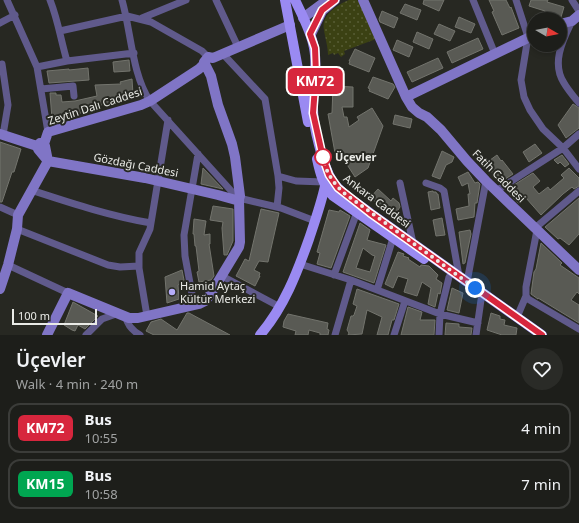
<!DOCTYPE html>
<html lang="en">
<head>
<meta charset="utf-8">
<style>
	body { margin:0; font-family:"Noto Sans",sans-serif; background:#2a2b27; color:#f1f3f6; height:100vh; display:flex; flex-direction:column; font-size:15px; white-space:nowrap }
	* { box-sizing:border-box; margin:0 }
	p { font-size:13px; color:#a0a2a2 }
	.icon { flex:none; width:22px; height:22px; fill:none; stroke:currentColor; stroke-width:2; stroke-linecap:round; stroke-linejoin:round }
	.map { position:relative; height:335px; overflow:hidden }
	.drawer { display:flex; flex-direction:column; background:#1d1e1a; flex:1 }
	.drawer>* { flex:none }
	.badge { padding:0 8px; border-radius:6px; font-size:14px; line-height:26px }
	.needle { width:26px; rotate:99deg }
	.tools { position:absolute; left:527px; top:12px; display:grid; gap:8px }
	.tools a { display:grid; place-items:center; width:40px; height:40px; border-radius:50%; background:#1d1e1a; box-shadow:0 2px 6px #0003,0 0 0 1px #3b3c39; font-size:20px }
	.scale { position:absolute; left:12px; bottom:10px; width:85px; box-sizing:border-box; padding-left:4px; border:2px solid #eaebe7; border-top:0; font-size:11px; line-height:14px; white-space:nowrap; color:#eaebe7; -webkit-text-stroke:3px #272822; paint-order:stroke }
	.you { position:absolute; width:20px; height:20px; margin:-10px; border:3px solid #fff; border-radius:50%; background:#1a73e8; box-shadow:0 0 0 6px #1a73e833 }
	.map>.badge { position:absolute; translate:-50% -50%; box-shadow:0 0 0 2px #fff }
	.round { display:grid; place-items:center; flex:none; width:42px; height:42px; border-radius:21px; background:#2a2b27 }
	.summary { display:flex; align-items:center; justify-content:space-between; height:68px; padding:0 16px }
	h1 { font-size:19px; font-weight:600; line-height:30px }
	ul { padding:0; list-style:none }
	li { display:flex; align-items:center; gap:12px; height:50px; margin:0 8px 6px; padding:0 8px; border:2px solid #3b3c39; border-radius:12px }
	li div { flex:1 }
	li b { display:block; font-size:15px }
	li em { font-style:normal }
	li .badge { min-width:44px; font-weight:700; text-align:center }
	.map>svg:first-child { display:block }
	.park { fill:url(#park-dots) }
	.building { fill:#595a54; stroke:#73746d; fill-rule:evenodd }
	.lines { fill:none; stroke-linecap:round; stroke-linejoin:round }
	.street { stroke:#605a8c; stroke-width:7 }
	.secondary { stroke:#8075c6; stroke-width:10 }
	.primary { stroke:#9a8af2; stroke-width:10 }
	.line-casing { stroke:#fff; stroke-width:9 }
	.line { stroke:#d7263d; stroke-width:6 }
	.walk { stroke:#eaebe7; stroke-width:4; stroke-dasharray:0 7.2 }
	.stop-dot { fill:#fff; stroke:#d7263d; stroke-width:2 }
	.poi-dot { fill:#b5acf8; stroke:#272822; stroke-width:1.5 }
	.labels { text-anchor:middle; stroke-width:4; stroke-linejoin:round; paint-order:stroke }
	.street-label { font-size:11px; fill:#eaebe7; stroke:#272822 }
	.stop-label { font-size:11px; font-weight:bold; fill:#eaebe7; stroke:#272822; text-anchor:start }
	.poi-label { font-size:11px; fill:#eaebe7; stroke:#272822; text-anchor:start }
</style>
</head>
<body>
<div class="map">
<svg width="579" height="335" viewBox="0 0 579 335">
	<defs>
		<pattern id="park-dots" width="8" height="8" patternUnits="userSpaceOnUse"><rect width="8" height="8" fill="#3b4113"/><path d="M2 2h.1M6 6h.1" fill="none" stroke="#585d35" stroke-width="1.8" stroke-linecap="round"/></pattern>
	</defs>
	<rect width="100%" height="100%" fill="#272822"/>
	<path class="park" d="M349,0H357L361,4L376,39L344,51L345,54L341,57L338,53L334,55L333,53L328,55C328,46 325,38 324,30C321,15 337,5 349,0Z"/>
	<path class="building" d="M424,0H444L439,11L423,4Z
		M489,0H506L510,8L511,7L519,28L502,35L492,12L494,11Z
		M531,0H548L547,2L564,7L561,17L559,18L544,14L545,11L529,6Z
		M405,4L421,10L417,20L400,13Z
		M382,11L398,18L394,28L380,22L379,19Z
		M459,17L475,24L471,33L455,27Z
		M439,24L455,31L450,41L434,34Z
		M417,32L433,39L429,49L413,42Z
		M478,38L483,49L452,63L447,52Z
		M397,40L413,47L409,57L393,50Z
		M355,49L375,58L369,72L349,64L350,61H349Z
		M438,58L443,68L412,82L407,72Z
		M129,60L130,71L114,72L113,62Z
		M88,68L89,80L49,83L47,71L69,69V70Z
		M373,77L393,84L395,87L388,99L369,91L370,89L368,88Z
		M132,79L133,94L132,96L114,100V103L94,106L95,110L52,119L50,93H56V95H61L62,102L75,101L97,96L95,85L121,84L120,82Z
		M333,86L353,87V107H342L344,117H347L349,127L359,120L357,117L372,108L383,126L368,168L355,177L339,152L335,153L328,114L332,113Z
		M573,104L579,108V128L566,138L558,125Z
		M395,115L412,119L410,128L393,124Z
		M0,142L21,149L14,172H12L2,202H0Z
		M535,144L542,153L529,162L523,152Z
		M442,151L454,157L452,162L446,165L440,179L432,176Z
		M497,155L501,161L502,160L513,174L499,183L486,163Z
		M562,155L569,164L565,167L560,162L558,164L554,160Z
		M203,168L223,189L201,184Z
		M569,168L579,178V186L574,189L572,187L563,194L541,215L526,198L519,204L506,190L533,173L540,181L533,187L539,194L548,187L550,190L564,178L561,175Z
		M468,172L475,183L478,182L480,184L477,203H475L474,217L458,220L456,209L469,206L468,194H470L468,183L462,186L458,177Z
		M378,189L391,201L393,198L399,203L400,207L394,216L370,198Z
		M433,191V192H436L437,194H438L440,208L431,210L428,192Z
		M579,198V234L569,245L560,238L558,239L545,227Z
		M213,206L233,209V241L227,255H224L222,228L223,222L210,220Z
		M261,209L279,213L268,262L259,261L254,270L260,273L259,276H260L255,286L236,276L245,259L249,261Z
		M329,210L339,212L340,210L350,216L331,268L317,264L320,253L317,252Z
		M442,218L445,235L436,236L433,220Z
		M194,219L206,221L204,235L210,234V244H209L214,276L211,280L199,282L197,272L199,271L196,246H195L194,234H193Z
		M360,223L370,230L367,240L386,245L374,283L343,272ZM363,248L372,255L375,256L370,272L356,268Z
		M470,230L471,234L465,263L463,264L459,232Z
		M541,243L562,263L560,265L579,278V294L577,292L571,300L579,305V323L538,298V299L531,294L534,272L536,269Z
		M398,252L404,254L403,256L409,258L408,259L420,267L421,265L429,266L438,275L436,279L442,283L440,294L438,293L435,307L428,304L431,288L422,282L417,296L404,292L408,279L398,276L393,288L385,284Z
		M182,270L184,280L183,282L178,285L179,299L167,303L165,277Z
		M452,288L463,293L459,313L447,310Z
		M357,289L399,304L394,320H392L388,335H377L382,317L367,310L362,334L348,335L349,333L347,330L351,316H353L354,315L357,306L353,304Z
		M73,302L98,316L85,329L78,325L75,331L72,330L64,325Z
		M408,307L422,312L420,320H435L434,335H401Z
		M187,313H189L230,335H154L146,331L151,322L161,319L177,330Z
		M491,313L500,316V319L505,320L504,325L517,328L516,335H502L487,330Z
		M288,314L328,323L327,329L329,330L328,335H320V333L309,330L308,335H295L296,331L283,327L284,321Z
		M446,323L459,324V327L472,328L471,335H445Z"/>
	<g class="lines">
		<path class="street" d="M7,0L37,67L48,132
			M50,0C58,20 61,41 67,61L134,53
			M122,0C131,31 132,75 150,101L234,194
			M216,0L238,47
			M473,0L495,54
			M516,0L528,37L521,80L524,97L530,110L543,129L563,148L579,169
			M572,0L579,11
			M142,18L186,0
			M572,21C563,40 551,63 564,83C568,90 574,97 579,103
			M0,23L15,15
			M60,31L127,16L151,22L202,51L208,57
			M223,54L265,99L278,176L296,181L324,182
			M2,64L8,105L3,135
			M37,67L67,61
			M41,89L73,86L74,96
			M400,183L413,243
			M426,183L440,188L444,191L459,276
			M31,190C71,203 110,216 151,223
			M496,191L563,148L579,134
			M239,198L281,208L315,221
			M0,207L18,215
			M277,207L279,188L278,176
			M535,228L579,191
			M17,229L108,265L120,267L139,266
			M537,230L526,287V296L528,299L579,329
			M300,264L351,280L440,314L478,323
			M8,265L68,293
			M334,275L357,212
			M222,276L280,307
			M467,282L486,181
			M377,290L393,238
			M194,305L185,256L184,235L198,154
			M147,316L139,268V253L150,229L168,120
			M517,317L526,296
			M126,318C128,326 133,331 140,335
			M86,335L102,319L116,314
			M335,335L351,280
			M394,335L405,301
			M439,335L440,314L449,277
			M476,335L481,300"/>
		<path class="secondary" d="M363,0L406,97L412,107L419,113L427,117L441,130L467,161L486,181L579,270
			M303,18L326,1
			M560,24L572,21L579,15
			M311,34L322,11L335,0
			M406,97L534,35
			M0,134L37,146
			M44,144L48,132L141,105L150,101L199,69L204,64
			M48,161L145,178L218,195L236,200
			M236,200L239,199L240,196L235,157L232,144L218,105L211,76L204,62L208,57L213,58L290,25
			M0,289L8,265L17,229L18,215L48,161L45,146L43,143H40L37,146L38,149L48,161
			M47,335L68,293L129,318H138L199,304L205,301L210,295L239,247L240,242L239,199"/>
		<path class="primary" d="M285,0L308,122
			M295,0C302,15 311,31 314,48C318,67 313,86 313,105C312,123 323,167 333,182C342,195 357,203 370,213L542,335
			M317,159C320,173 323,185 333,196L424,259
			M260,335C284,307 297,273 309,239C315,221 321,204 325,186"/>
	</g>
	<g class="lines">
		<g class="line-casing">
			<path id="line" d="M335,0L322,10L310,34L315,48L316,74L313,113L323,158L329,175L338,188L370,213L542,335"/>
		</g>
		<use href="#line" class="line"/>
		<path class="walk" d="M323,157C325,171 333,183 344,193L475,288"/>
	</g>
	<circle class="stop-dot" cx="323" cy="157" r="8"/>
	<circle class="poi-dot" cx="172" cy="292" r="4"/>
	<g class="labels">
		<g class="street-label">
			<text transform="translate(95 106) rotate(-18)" y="4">Zeytin Dalı Caddesi</text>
			<text transform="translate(136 165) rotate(11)" y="4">Gözdağı Caddesi</text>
			<text transform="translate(499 176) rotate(45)" y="4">Fatih Caddesi</text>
			<text transform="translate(377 201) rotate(37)" y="4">Ankara Caddesi</text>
		</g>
		<g class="stop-label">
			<text x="335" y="161">Üçevler</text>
		</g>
		<g class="poi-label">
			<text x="180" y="290">Hamid Aytaç<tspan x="180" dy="13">Kültür Merkezi</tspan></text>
		</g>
	</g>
</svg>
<div class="tools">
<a><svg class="needle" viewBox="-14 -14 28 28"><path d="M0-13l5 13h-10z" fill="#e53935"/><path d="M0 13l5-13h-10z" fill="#a0a2a2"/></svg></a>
</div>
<div class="scale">100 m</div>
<div class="you" style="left:475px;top:288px"></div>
<b class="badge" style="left:315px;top:81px;background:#d7263d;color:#fff">KM72</b>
</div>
<section class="drawer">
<div class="summary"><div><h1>Üçevler</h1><p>Walk · 4 min · 240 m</p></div><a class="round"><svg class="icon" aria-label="heart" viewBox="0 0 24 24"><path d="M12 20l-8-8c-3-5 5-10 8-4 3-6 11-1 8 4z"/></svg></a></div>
<ul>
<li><span class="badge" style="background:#d7263d;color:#fff">KM72</span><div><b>Bus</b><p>10:55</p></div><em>4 min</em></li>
<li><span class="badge" style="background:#00a651;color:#fff">KM15</span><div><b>Bus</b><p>10:58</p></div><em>7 min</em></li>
</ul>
</section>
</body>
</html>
